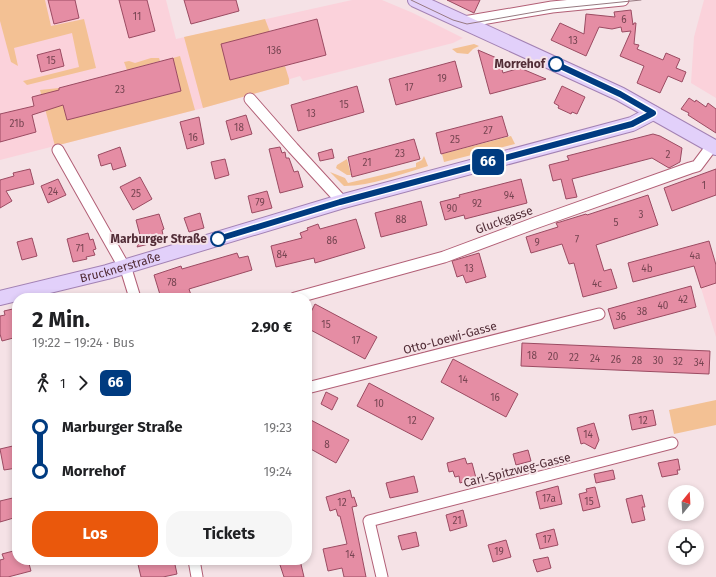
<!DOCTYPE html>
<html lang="de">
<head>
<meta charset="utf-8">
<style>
	body { margin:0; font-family:"Fira Sans",sans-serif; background:#f6f6f6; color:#202124; height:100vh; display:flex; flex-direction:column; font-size:15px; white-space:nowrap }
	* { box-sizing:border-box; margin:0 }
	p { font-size:13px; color:#757577 }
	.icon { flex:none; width:22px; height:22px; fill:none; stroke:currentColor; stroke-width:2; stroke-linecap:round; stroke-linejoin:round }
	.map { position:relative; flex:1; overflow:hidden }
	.drawer { position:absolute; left:12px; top:293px; width:300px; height:272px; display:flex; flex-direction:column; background:#fff; border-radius:16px; box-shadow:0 2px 6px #0003 }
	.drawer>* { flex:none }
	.badge { padding:0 8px; border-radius:6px; font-size:14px; line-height:26px }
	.needle { width:26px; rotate:18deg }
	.fabs { position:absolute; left:668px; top:485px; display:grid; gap:8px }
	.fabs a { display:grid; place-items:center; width:36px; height:36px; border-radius:50%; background:#fff; box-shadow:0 2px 6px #0003; font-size:20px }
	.map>.badge { position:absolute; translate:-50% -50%; box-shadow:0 0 0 2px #fff }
	.legs { display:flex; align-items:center; gap:6px; height:44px; padding:0 20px; font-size:13px }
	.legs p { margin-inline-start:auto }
	.head { display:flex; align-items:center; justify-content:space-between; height:68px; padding:0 20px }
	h1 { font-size:22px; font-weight:700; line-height:30px }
	.action { display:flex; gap:8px; margin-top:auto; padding:8px 20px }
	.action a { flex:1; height:46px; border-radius:16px; background:#ea580c; color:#fff; font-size:16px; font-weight:700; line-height:46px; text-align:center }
	.action a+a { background:#f6f6f6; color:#202124 }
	ul { padding:0 20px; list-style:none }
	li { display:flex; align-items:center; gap:14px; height:44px; font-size:15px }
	li i { display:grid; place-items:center; width:6px; height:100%; margin:0 5px; background:currentColor }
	li i::after { content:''; width:10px; height:10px; margin:-5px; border:3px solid; border-radius:50%; background:#fff }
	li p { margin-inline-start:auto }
	li:first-child i { background:linear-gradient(#0000 50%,currentColor 0) }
	li:last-child i { background:linear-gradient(currentColor 50%,#0000 0) }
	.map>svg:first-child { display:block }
	.built { fill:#fbd2db }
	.green { fill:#f3c194 }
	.building { fill:#e58da4; stroke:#9b4b62 }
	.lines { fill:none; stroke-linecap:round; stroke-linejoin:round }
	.minor-casing { stroke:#b25f76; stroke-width:13 }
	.major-casing { stroke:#a382b4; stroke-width:16 }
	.minor { stroke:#fff; stroke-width:11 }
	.major { stroke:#e2d0fa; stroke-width:14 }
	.tram { stroke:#977981; stroke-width:1 }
	.line-1-casing { stroke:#fff; stroke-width:9 }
	.line-1 { stroke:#003b80; stroke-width:6 }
	.stop-1-dot { fill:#fff; stroke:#003b80; stroke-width:2 }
	.labels { text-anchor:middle; stroke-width:4; stroke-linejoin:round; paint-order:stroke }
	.number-label { font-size:10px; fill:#774552 }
	.stop-label { font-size:12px; font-weight:bold; fill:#522d37; stroke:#f5e2e6; text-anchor:end }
	.street-label { font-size:12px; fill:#522d37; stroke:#f5e2e6 }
</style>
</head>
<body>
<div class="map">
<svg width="716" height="577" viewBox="0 0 716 577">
	<rect width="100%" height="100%" fill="#f5e2e6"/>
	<path class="built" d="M0,0H166L176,39L352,0H382L413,13L463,38L453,43L303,81L300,76L290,79L289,84L203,108L0,160Z
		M704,0H716V98L691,83L694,37Z
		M716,269V337L701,288Z"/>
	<path class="green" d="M0,0H45L51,26L84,19L96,68L27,85L23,81L79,67L72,33L14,48L18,66L11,62L0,21Z
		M265,19L270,32L230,80L285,66L289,79V84L203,108L184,37Z
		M474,44L479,46L473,49L468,54L457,53L452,49Z
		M180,56L195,110L55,146L40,90L59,88L67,120L181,91L173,58Z
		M151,58H159L160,61L127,70L124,62L129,61L135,63Z
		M511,136L515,144L444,162L442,154Z
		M424,156L428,166C401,174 372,186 344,186L330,172L345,178L348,183L416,167V163L422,160Z
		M347,159L351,175H347L336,168L337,165Z
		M716,400V425L674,434L669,410Z"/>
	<path class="building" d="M48,0H75L79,18L54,24Z
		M119,0H147L155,31L129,38Z
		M184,0H236L239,11L191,24Z
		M447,0H480L474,13Z
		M631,10L633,25L634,23H636L634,44L639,45L637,49L663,60L666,53L680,59L676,68L686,72L682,82L668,76L660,93L637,83L644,66L620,56L631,31L622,32L621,27L612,29L599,27L586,56L551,40L560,23L584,34L586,14L615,17L614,12Z
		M317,19L326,55L230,80L221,44Z
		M60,49L64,66L41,72L37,55Z
		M478,50L499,59L503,73L520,68L546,79L490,94Z
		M173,58L181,91L67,120L63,105L32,115L36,132L0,142V114L34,106L32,97L59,90V88Z
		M455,61L462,87L396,105L389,79Z
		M357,86L364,112L298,131L291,105Z
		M562,86L585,97L577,114L572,112L571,114L558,108L559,106L554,103Z
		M689,98L695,102L696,100L706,107L708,103L716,109V133L688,115L689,113L681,109Z
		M246,115L252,134L231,140L226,121Z
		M502,116L508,136L441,154L436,133Z
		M199,117L204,144L187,149L180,122Z
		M653,134L660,136L682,148L680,162L669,168L652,158L572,179L577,197L566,199L561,179L553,181L549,165L569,160L567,156Z
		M414,139L420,159L352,177L348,157Z
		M120,147L126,166L113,170L111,163L101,166L98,155Z
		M280,147L282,153L285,152L286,158H289L294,172L298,171L303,187L280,193L269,149Z
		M332,149L334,158L320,161L318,153Z
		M225,159L229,175L215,179L211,162Z
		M30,169L34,184L6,191L12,201L0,208V180L14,176L13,173Z
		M716,169V195L672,211L664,188Z
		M140,177L152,199L133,210L120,187Z
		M58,179L66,195L48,203L41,186Z
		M521,179L527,203L465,219L464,215L445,220L440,202L460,197L459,195Z
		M267,191L272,208L252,213L248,196Z
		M648,195L658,225L596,245L604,271L611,269L617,288L583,297L574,263L569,264L562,244L531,253L526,237L558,227L556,223L560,222L586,214L587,215Z
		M421,201L427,225L381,237L375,213Z
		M200,213L204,228L189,232L184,218Z
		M159,214L164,229L162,230L164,240L137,247L141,239L136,220Z
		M356,219L365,248L315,263L314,258L276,267L271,246L302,238L300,233L308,230L307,228L318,224L320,229Z
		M88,233L90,240L93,239L96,249L93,250L95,255L86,257L87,259L73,262L67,239Z
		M32,238L37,256L22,260L17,242Z
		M709,241L716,265V283L701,288L694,266L633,282L628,263Z
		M237,253L239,258L248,256L252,270L189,289L191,295L182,298H161L154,275L181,266L182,269Z
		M479,253L486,277L466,283L463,275L457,277L452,261Z
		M691,286L696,307L614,329L608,309Z
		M315,304L377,337L365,359L307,328V320Z
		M17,308V337L2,341L0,334V316L5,315L4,311Z
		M522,343L710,351L709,374L521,366Z
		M453,359L518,394L506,417L441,382Z
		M369,383L434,418L422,440L357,406Z
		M326,392L338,398L332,410L321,404Z
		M653,410L656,425L632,430L629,415Z
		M307,418L349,440L336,463L307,447Z
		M594,423L599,440L595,449L584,443L581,444L577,428Z
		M17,445V468L4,470L0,449Z
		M528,450L531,461L516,465L513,454Z
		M465,458L467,464L472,463L476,478L460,483L459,476L455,477L453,471L449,472L447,463Z
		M678,459L680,470H677L678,474L662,477L658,463Z
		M613,470L615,479L596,483L594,474Z
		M414,476L418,492L390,498L386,483Z
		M558,486L562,504L540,509L536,492Z
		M595,487L600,507L583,511L579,494L587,492L586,489Z
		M350,490L352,498L354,497L357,506L352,507L366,577H344L342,568L328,571L323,549L347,544L340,516H338L336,509L330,511L326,497Z
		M642,495L645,507H642L645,520L632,523L626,499Z
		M17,497V517L0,522V501Z
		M463,510L467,526L450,531L446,515Z
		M554,529L558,545L540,549L536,534Z
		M416,532L419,546L402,550L398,536Z
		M506,540L511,557L493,562L488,545Z
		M17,550V560H28L31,571L8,577H0V560L4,559L2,554Z
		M548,557L551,568L537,572L533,560Z
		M137,560H174L177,574L163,577H141Z
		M286,560H300L304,577H284L279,562Z"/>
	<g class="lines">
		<g class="minor-casing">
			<path id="minor" d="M464,22L552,7L623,0
				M250,99L293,148L338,197L340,202
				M58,150L127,272L135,298
				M295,298L444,257L535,223L690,168L697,166L712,146
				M307,388L599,314
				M194,560L197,577
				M382,577L369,521L672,443"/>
		</g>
		<g class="major-casing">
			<g id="major">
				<path d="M415,0L620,94L716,148"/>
				<path id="s1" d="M0,298L107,272L340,202L632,124L653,113"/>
			</g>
		</g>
		<use href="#minor" class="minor"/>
		<use href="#major" class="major"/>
		<path class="tram" d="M411,0L453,20L467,24L552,9L641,0"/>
	</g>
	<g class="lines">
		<g class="line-1-casing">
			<path id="line-1" d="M218,239L340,202L632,124L653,113L620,94L556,64"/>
		</g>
		<use href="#line-1" class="line-1"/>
	</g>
	<g class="stop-1-dot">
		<circle cx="556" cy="64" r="7"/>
		<circle cx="218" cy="239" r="7"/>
	</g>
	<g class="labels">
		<g class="number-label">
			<text x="137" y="20">11</text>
			<text x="624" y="23">6</text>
			<text x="573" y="44">13</text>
			<text x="274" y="54">136</text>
			<text x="51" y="64">15</text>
			<text x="442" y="82">19</text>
			<text x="409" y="91">17</text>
			<text x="120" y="93">23</text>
			<text x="344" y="108">15</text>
			<text x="311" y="117">13</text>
			<text x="17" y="127">21b</text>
			<text x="239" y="131">18</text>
			<text x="488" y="134">27</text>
			<text x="193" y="141">16</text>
			<text x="455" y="143">25</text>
			<text x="400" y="157">23</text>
			<text x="668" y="158">2</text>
			<text x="367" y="166">21</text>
			<text x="704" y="189">1</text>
			<text x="53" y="195">24</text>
			<text x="136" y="197">25</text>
			<text x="509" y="199">94</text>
			<text x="260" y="206">79</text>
			<text x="477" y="207">92</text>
			<text x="452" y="212">90</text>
			<text x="641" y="218">3</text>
			<text x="401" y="223">88</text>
			<text x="616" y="226">5</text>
			<text x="577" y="243">7</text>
			<text x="332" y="244">86</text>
			<text x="537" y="246">9</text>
			<text x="80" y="252">71</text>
			<text x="282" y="258">84</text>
			<text x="695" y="259">4a</text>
			<text x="469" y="272">13</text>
			<text x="647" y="272">4b</text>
			<text x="172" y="286">78</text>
			<text x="597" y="287">4c</text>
			<text x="683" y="303">42</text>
			<text x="663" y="309">40</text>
			<text x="642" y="315">38</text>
			<text x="621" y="320">36</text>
			<text x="326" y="328">15</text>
			<text x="356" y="344">17</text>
			<text x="532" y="359">18</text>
			<text x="553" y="360">20</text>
			<text x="574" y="361">22</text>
			<text x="595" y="362">24</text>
			<text x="616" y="363">26</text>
			<text x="637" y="364">28</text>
			<text x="658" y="364">30</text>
			<text x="678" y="365">32</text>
			<text x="699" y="366">34</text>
			<text x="463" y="383">14</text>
			<text x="495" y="401">16</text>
			<text x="379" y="407">10</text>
			<text x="412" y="424">12</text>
			<text x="643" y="424">12</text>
			<text x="588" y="438">14</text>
			<text x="327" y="448">8</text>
			<text x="549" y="502">17a</text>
			<text x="589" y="505">15</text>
			<text x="342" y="506">12</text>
			<text x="457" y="524">21</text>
			<text x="547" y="543">17</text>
			<text x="499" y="555">19</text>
			<text x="350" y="558">14</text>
		</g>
		<g class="stop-label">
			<text x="545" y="68">Morrehof</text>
			<text x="207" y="243">Marburger Straße</text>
		</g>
		<g class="street-label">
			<text transform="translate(504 220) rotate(-20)" y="4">Gluckgasse</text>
			<text dy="4" stroke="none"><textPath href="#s1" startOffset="124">Brucknerstraße</textPath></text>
			<text transform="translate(450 338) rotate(-15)" y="4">Otto-Loewi-Gasse</text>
			<text transform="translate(517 470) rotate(-14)" y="4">Carl-Spitzweg-Gasse</text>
		</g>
	</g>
</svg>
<div class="fabs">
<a><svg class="needle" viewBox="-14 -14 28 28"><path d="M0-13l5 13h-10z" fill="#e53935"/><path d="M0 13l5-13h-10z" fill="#757577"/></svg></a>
<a><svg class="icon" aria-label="locate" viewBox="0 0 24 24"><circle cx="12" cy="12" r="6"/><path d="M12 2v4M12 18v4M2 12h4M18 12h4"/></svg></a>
</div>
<b class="badge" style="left:488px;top:162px;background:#003b80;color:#fff">66</b>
<section class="drawer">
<div class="head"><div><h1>2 Min.</h1><p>19:22 – 19:24 · Bus</p></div><b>2.90 €</b></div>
<div class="legs"><svg class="icon" aria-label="walk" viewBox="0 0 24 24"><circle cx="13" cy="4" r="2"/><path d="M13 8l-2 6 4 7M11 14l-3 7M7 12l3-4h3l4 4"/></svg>1<svg class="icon" aria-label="forward" viewBox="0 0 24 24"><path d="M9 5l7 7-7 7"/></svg><b class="badge" style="background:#003b80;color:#fff">66</b></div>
<ul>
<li><i style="color:#003b80"></i><b>Marburger Straße</b><p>19:23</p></li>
<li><i style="color:#003b80"></i><b>Morrehof</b><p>19:24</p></li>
</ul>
<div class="action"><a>Los</a><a>Tickets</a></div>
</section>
</div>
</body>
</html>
